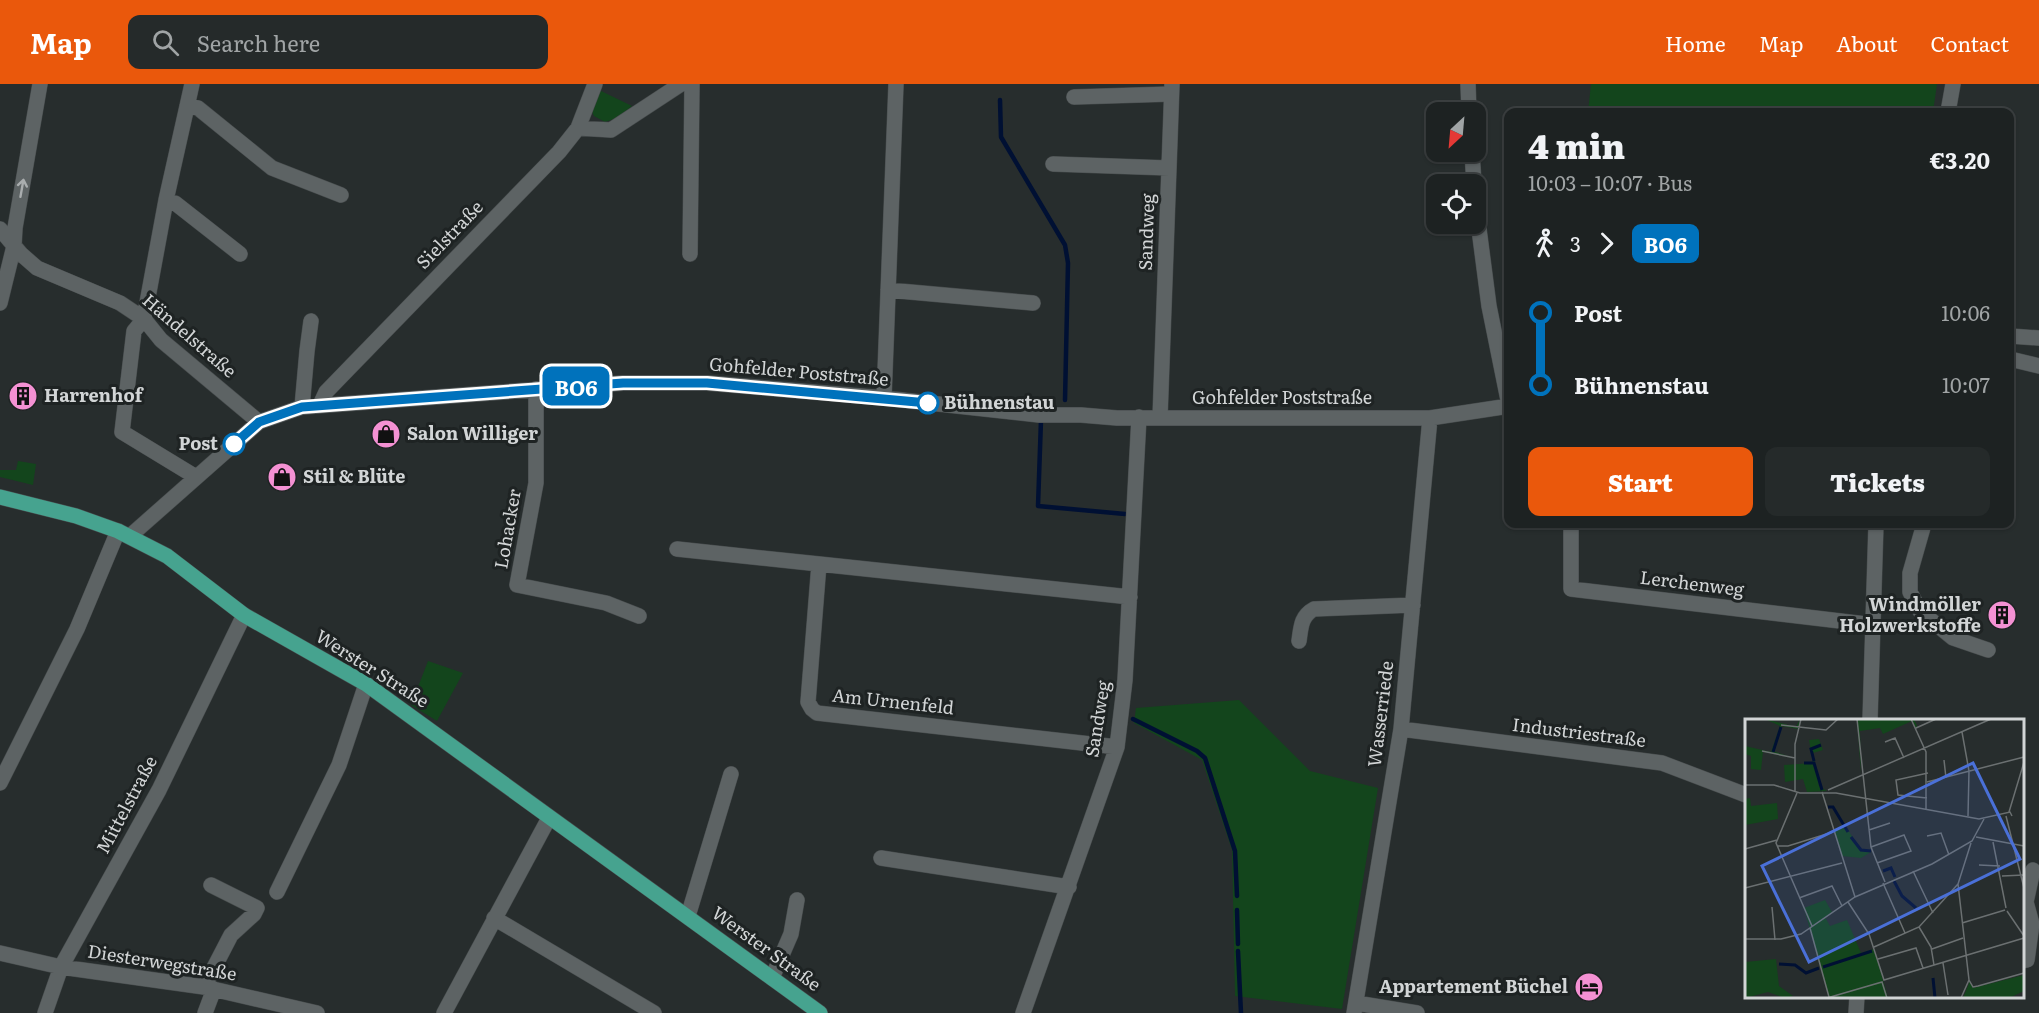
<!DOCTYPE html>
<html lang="en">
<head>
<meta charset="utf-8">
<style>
	body { margin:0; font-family:Literata,serif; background:#252a2a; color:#f1f3f6; height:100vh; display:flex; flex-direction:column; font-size:22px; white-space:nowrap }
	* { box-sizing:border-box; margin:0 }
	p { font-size:20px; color:#a0a4a5 }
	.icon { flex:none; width:33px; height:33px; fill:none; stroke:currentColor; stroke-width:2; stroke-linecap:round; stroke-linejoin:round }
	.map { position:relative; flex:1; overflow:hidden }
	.side { position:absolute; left:1504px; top:24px; width:510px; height:420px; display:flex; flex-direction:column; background:#1d2222; border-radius:12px; box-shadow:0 2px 4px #0004,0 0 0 2px #3b3f40 }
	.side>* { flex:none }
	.badge { padding:0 12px; border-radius:9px; font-size:21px; line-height:39px }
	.needle { width:39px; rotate:206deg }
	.controls { position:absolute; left:1426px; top:18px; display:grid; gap:12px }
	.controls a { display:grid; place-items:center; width:60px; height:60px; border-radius:12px; background:#1d2222; box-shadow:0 2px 4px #0004,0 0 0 2px #3b3f40; font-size:30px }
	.map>.badge { position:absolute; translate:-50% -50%; box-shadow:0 0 0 3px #fff }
	.legs { display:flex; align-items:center; gap:9px; height:66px; padding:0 24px; font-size:20px }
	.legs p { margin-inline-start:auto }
	.summary { display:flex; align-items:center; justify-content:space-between; height:102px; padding:0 24px }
	h1 { font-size:33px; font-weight:800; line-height:45px }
	.action { display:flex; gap:12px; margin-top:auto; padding:12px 24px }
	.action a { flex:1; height:69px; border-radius:12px; background:#ea580c; color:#fff; font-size:24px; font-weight:800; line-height:69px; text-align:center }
	.action a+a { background:#252a2a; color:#f1f3f6 }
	ul { padding:0 24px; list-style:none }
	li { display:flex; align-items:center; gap:21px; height:72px; font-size:22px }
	li i { display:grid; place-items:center; width:9px; height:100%; margin:0 8px; background:currentColor }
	li i::after { content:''; width:15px; height:15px; margin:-8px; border:4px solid; border-radius:50%; background:#1d2222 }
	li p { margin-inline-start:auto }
	li:first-child i { background:linear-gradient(#0000 50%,currentColor 0) }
	li:last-child i { background:linear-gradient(currentColor 50%,#0000 0) }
	header { display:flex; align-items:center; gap:36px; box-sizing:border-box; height:84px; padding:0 30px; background:#ea580c; color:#fff }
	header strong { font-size:28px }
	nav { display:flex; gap:33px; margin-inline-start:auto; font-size:21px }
	.search { width:420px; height:54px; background:#252a2a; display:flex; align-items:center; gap:15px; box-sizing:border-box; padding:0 21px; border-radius:12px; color:#a0a4a5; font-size:22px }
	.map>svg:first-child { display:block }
	.green { fill:#13451c }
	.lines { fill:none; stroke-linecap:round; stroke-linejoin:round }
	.stream { stroke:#001033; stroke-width:4.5 }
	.minor-casing { stroke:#464b4c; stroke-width:16 }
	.major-casing { stroke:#464b4c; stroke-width:16 }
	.minor { stroke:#5d6364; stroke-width:15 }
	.major { stroke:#46a38f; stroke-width:15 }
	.oneway { stroke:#a9adae }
	.line-1-casing { stroke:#fff; stroke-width:14 }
	.line-1 { stroke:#0072bc; stroke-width:9 }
	.stop-1-dot { fill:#fff; stroke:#0072bc; stroke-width:3 }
	.labels { text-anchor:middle; stroke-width:6; stroke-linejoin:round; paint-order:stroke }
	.street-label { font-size:18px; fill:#d2d5d6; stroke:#1e2323 }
	.poi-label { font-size:18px; font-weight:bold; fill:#d2d5d6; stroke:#1e2323; text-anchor:start }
	.stop-label { font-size:18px; font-weight:bold; fill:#d2d5d6; stroke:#1e2323; text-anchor:start }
	.inset-river { fill:none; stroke:#001033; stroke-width:3 }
	.inset-road { fill:none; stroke:#6b7071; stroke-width:1.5 }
	.view { fill:#4a70d8; fill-opacity:0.15; stroke:#4a70d8; stroke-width:3 }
	.inset-edge { fill:none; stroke:#d2d5d6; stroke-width:3 }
</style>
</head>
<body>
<header>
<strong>Map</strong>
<div class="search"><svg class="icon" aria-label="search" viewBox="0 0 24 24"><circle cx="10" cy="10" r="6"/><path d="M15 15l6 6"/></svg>Search here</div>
<nav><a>Home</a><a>Map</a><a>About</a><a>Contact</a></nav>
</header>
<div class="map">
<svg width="2039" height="929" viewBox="0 0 2039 929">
	<rect width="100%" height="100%" fill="#272d2d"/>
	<path class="green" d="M1591,0H1937L1933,28H1588Z
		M599,6L632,22L617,34L605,38L594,32L592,28Z
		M18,377L36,380L33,401L0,393V386H16Z
		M428,577L463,589L437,637L411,621Z
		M1239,616L1310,687L1378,704L1342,925L1235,912L1232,766L1202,676L1134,639L1136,624Z"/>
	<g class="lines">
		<path class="stream" d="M1000,16L1001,53L1065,161L1068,179L1065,316
			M1041,336L1038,422L1125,430
			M1133,635L1197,667L1205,674L1235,767L1237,812
			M1237,826L1238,860
			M1238,867L1241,929"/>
		<g class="minor-casing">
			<path id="minor" d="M192,0L166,116L144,235L134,247L122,348L196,393
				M1468,0L1469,28
				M1074,13L1171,10
				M187,22L198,24L272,84L341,111
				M1948,28L1953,0
				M578,44L611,46L681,0
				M1472,68L1474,100
				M1053,80L1169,84
				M166,116L175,119L240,170
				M1476,122L1489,222L1509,321
				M0,145L21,170L37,184L120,219L144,235L161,256L259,338
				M690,170L692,0
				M888,206L1033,219
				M0,219L14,162L15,144L40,0
				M2010,252L2039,254
				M2010,275L2039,282
				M536,305V399L517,501L606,519L639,532
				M884,314L896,0
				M320,321L326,308L559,68L578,44L595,0
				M302,323L307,267L311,237
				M1160,334L1172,0
				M1571,440V505L1874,541
				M1924,440L1910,489V508L1920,527L1953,554L1988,566
				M130,452L259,338L302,323L623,299H707L884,314L1039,331H1081L1117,334H1430L1509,322
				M677,465L819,480
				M1299,557C1301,543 1301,532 1314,525L1413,521
				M1870,636L1876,440
				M1401,645L1662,679L1746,711
				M1117,663L817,629L812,625L808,618L819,480L1130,513
				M0,699L77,545L118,447
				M881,774L1069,803
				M277,808L339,681L366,600
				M688,832L731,690
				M494,834L654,929
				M0,869L61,883L204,903L317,929
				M2022,877L2027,876L2032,840L2026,818L2033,786
				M772,894L791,850L797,816
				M204,903L231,851L254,830L257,824L211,801
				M1356,919L1417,929
				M45,929L61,883L159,706L244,531
				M205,929L214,905
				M444,929L549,734
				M1023,929L1117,663L1125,596L1139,333
				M1354,929L1401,645L1430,334
				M1856,929L1857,912"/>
		</g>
		<g class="major-casing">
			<path id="major" d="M0,413L76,432L118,447L167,472L244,531L366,600L820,929"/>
		</g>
		<use href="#minor" class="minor"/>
		<use href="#major" class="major"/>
	</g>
	<defs><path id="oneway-shaft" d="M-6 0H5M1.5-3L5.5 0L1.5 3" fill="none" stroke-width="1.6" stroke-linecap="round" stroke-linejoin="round" transform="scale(1.5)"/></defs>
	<use class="oneway" href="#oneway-shaft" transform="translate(22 104) rotate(-80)"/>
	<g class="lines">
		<g class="line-1-casing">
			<path id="line-1" d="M234,360L259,338L302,323L623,299H707L928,319"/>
		</g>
		<use href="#line-1" class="line-1"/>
	</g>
	<defs>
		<g id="building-disc" transform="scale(1.5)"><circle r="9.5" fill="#f491d3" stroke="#1e2323"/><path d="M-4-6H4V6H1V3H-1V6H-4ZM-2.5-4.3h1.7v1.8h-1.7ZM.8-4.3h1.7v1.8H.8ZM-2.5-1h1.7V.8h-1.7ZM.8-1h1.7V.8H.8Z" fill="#111"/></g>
		<g id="shop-disc" transform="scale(1.5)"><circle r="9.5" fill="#f491d3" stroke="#1e2323"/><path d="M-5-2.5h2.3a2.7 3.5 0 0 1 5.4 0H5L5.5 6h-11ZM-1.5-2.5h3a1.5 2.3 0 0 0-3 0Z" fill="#111"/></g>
		<g id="hotel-disc" transform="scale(1.5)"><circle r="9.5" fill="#f491d3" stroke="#1e2323"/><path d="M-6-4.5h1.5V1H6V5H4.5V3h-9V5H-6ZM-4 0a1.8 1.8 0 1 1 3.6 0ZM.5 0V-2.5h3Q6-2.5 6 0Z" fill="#111"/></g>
	</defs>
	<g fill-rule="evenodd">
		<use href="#building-disc" x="23" y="312"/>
		<use href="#shop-disc" x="386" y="350"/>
		<use href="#shop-disc" x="282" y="393"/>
		<use href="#building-disc" x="2002" y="531"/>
		<use href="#hotel-disc" x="1589" y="903"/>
	</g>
	<g class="stop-1-dot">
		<circle cx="928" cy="319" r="10"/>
		<circle cx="234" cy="360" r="10"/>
	</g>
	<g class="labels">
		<g class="street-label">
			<text transform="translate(1147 148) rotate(-88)" y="6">Sandweg</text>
			<text transform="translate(450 151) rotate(-46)" y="6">Sielstraße</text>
			<text transform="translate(189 252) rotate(41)" y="6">Händelstraße</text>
			<text transform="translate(799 288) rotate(5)" y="6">Gohfelder Poststraße</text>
			<text x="1282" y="320">Gohfelder Poststraße</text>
			<text transform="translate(508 445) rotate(-80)" y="6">Lohacker</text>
			<text transform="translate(1692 500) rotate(7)" y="6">Lerchenweg</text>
			<text transform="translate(372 585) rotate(32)" y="6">Werster Straße</text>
			<text transform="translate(893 618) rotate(6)" y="6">Am Urnenfeld</text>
			<text transform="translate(1381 630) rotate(-83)" y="6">Wasserriede</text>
			<text transform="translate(1098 635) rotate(-81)" y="6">Sandweg</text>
			<text transform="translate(1579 649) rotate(7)" y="6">Industriestraße</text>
			<text transform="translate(127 721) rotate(-62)" y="6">Mittelstraße</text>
			<text transform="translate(766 865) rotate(36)" y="6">Werster Straße</text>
			<text transform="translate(162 879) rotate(9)" y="6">Diesterwegstraße</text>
		</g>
		<g class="poi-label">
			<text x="44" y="318">Harrenhof</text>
			<text x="407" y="356">Salon Williger</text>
			<text x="303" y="399">Stil &amp; Blüte</text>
			<text x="1981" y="527" text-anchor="end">Windmöller<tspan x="1981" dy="21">Holzwerkstoffe</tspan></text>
			<text x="1568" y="909" text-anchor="end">Appartement Büchel</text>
		</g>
		<g class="stop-label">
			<text x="944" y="325">Bühnenstau</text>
			<text x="218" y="366" text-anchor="end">Post</text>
		</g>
	</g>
	<g transform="translate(1745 635)">
		<rect width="279" height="279" fill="#272d2d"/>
		<path d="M20,0L51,8L55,0L53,10L37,7L28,32L49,39L18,33L16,51L6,50V37L0,35V27L26,33L35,7ZM112,0H169L172,7L171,9L167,2L138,15L135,9L115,12L116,55ZM74,20L78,31L68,34L74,67L82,72L62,73L58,60L40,63L39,46L68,44L64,21ZM5,79L6,87L32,84L33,100L0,106V80ZM101,108L116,131L126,133L116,139L97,137L89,112ZM80,181L87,193L80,198L85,207L102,201L116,234L129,230L143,279H84L59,189ZM31,240L34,267L48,277L40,279L23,273L0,279V243ZM279,256V272L264,279H218L225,262L228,269Z" fill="#13451c"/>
		<path class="inset-river" d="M28,33L36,8M69,42L66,30L76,26M59,44H69L77,71M83,88H88L103,113M106,118L116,131L126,132M138,152L146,149L150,158M149,162L157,177L171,189M34,245L50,246L61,254L74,249M78,248L127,232M188,259L190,279"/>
		<path class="inset-road" d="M112,0L126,128L140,163M166,0L181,33V91M36,6L81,11L93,0M171,9L191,0M217,13L224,52L223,97M140,23L150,19L159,39M17,32L50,39M199,41L201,59M182,63L279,38M0,66H29L55,74H91L234,100L265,93L267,97M83,71L246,0M50,73V25L56,0M77,73L110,178M52,74L31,124L67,207M182,79L153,76L151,61L183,54M264,93L279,43M261,97L279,169M124,111L145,104M182,117L196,114L204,136M231,118L279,127M248,123L261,189M226,124L213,165L224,261L228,268L233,267L279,254M32,127H43L88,113M126,128L159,116L166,132L132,144M0,130L32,121M234,146L255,147M168,152L188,194M257,157L279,156M138,164L160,214M0,169L97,144M54,179L87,167L97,187M103,183L124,215L139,261L279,219M27,188L30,221M262,192L279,217M217,204L260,191M174,208L186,228L189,246M65,209L84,278M0,220H36L56,215L110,178L187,145L227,122L239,100M129,228L174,208L213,165M187,230L218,219M133,240L171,229L178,249M198,244L203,276M82,279L137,263L142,279M216,279L224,261"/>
		<path class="view" d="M228,44L275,140L64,243L17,147Z"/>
		<rect width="279" height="279" class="inset-edge"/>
	</g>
</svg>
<div class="controls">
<a><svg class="needle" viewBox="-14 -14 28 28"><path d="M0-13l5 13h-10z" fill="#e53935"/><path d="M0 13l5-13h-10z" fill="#a0a4a5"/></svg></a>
<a><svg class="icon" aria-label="locate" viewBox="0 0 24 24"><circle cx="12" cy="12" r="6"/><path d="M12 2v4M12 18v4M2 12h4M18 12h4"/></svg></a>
</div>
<b class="badge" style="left:576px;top:302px;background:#0072bc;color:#fff">BO6</b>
<section class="side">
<div class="summary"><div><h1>4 min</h1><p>10:03 – 10:07 · Bus</p></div><b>€3.20</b></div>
<div class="legs"><svg class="icon" aria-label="walk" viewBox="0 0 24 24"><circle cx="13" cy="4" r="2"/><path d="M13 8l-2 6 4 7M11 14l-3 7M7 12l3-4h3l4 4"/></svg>3<svg class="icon" aria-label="forward" viewBox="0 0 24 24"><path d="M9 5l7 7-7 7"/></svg><b class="badge" style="background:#0072bc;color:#fff">BO6</b></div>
<ul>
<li><i style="color:#0072bc"></i><b>Post</b><p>10:06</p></li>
<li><i style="color:#0072bc"></i><b>Bühnenstau</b><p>10:07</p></li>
</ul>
<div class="action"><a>Start</a><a>Tickets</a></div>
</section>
</div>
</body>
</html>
